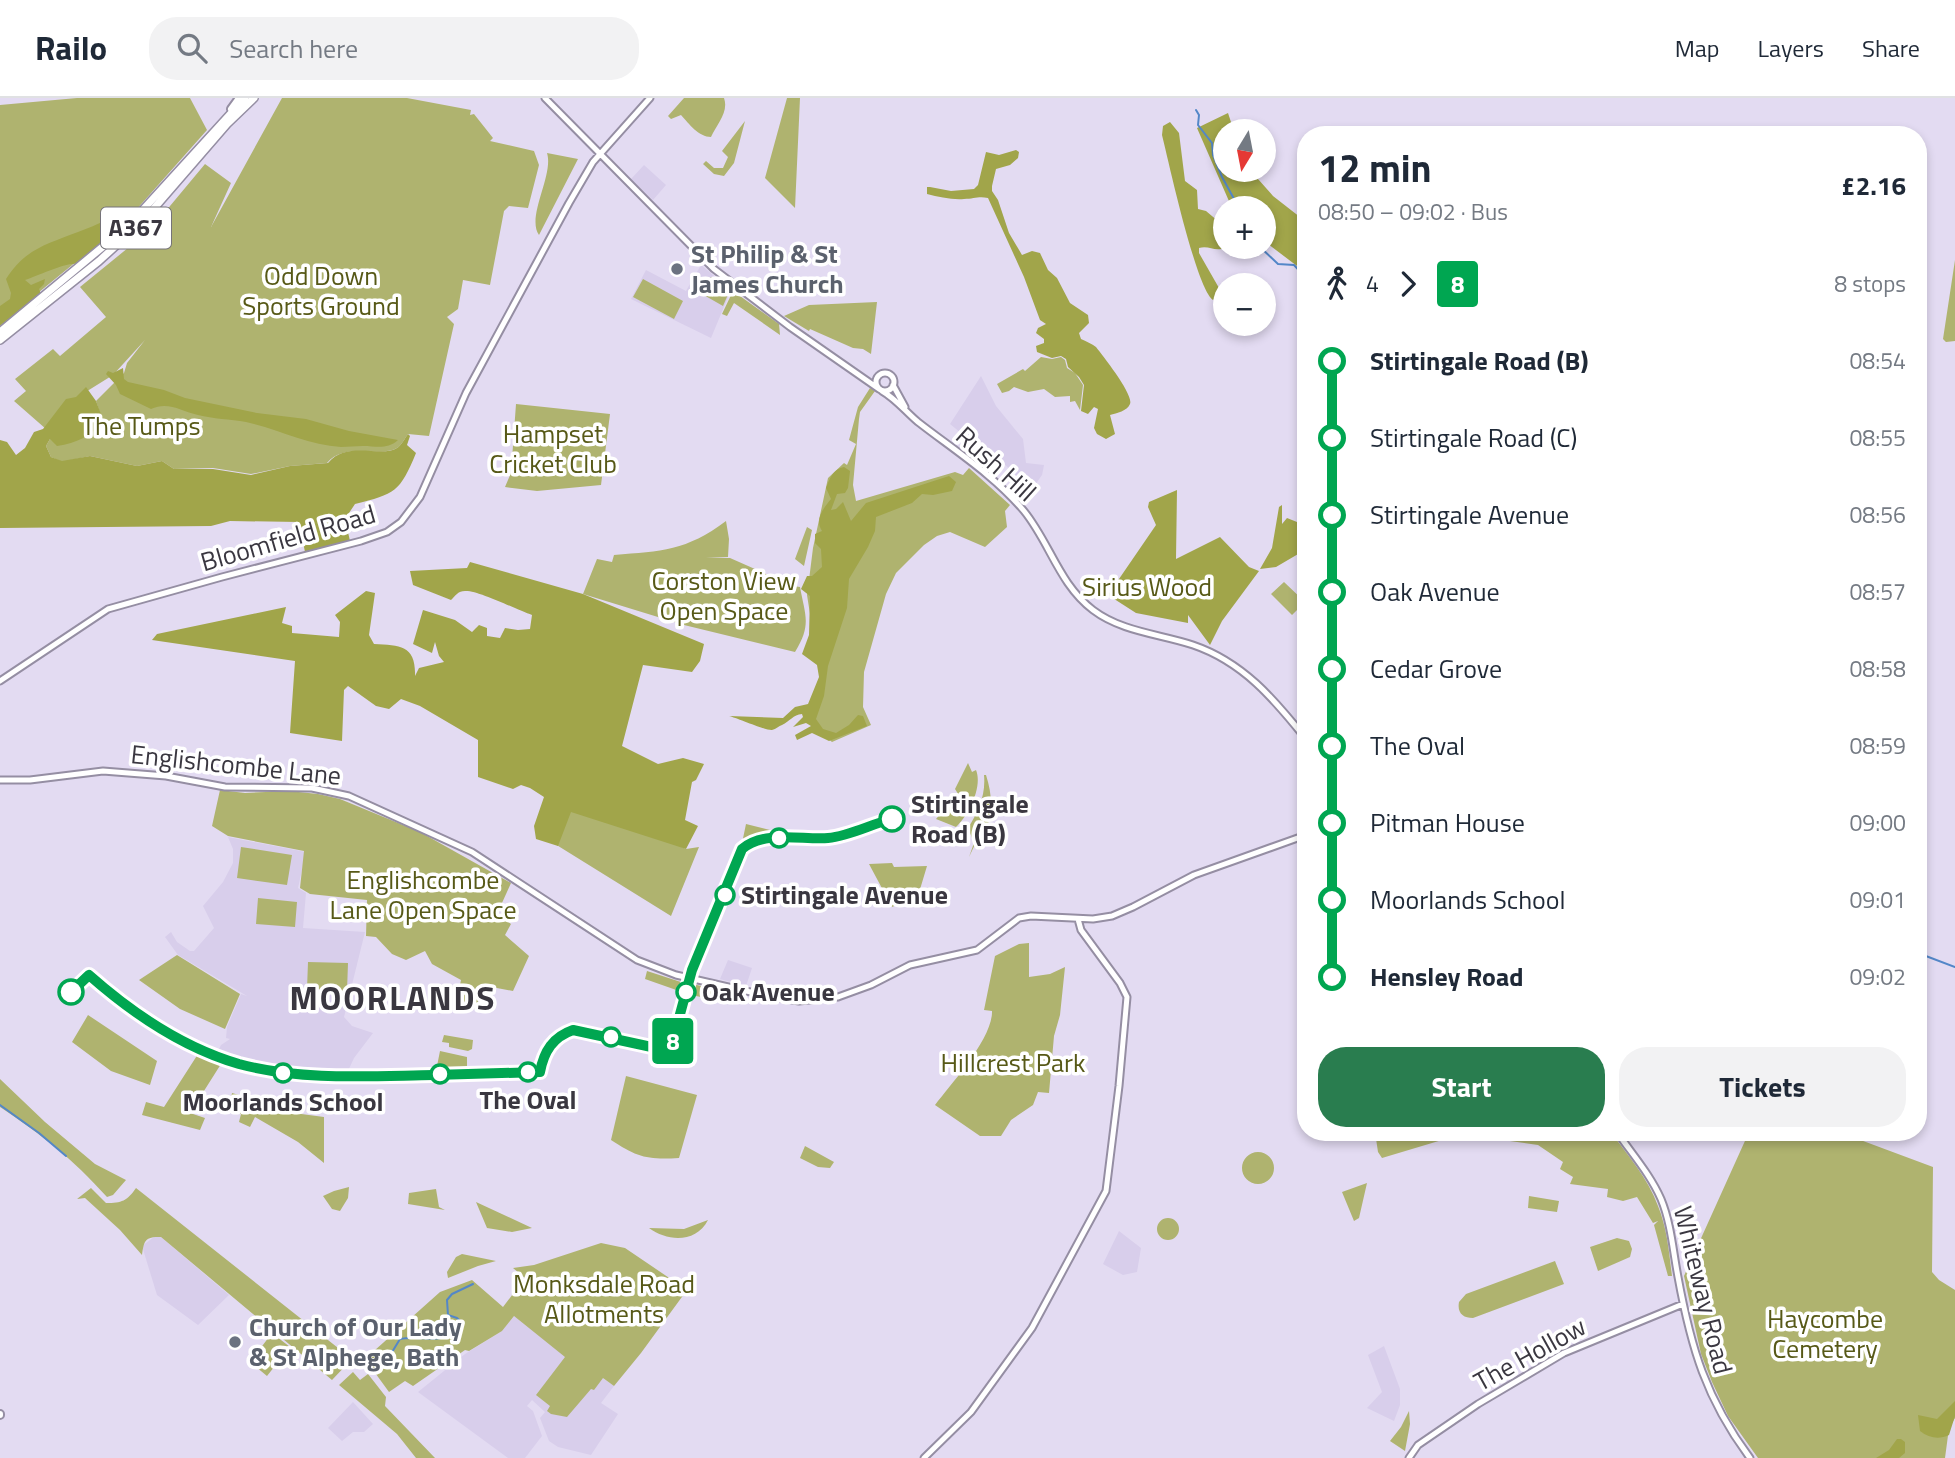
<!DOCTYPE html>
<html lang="en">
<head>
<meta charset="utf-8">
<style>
	body { margin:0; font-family:"Titillium Web",sans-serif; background:#f2f2f3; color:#1f2937; height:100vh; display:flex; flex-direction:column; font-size:26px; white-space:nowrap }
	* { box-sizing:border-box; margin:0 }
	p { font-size:23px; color:#747a83 }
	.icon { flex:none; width:38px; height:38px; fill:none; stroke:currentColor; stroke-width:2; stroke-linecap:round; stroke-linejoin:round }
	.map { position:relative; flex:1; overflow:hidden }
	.drawer { position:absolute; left:1297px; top:28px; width:630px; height:1015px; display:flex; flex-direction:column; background:#fff; border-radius:28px; box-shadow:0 4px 10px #0003 }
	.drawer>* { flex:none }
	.badge { padding:0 14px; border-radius:5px; font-size:24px; line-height:46px }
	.needle { width:46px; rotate:190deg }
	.fabs { position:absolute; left:1213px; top:21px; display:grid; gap:14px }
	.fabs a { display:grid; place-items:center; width:63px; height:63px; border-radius:50%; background:#fff; box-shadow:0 4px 10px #0003; font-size:35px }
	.map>.badge { position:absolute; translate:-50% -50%; box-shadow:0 0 0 4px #fff }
	.legs { display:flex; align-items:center; gap:10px; height:77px; padding:0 21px; font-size:23px }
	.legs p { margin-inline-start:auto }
	.headline { display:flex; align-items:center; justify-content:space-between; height:119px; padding:0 21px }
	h1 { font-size:38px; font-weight:700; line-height:52px }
	.primary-button { display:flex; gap:14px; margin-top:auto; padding:14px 21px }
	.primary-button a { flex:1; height:80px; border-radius:28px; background:#297d4f; color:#fff; font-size:28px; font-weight:700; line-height:80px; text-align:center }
	.primary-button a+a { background:#f2f2f3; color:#1f2937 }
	ul { padding:0 21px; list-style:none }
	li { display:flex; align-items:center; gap:24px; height:77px; font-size:26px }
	li i { display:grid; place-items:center; width:10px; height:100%; margin:0 9px; background:currentColor }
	li i::after { content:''; width:18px; height:18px; margin:-9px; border:5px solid; border-radius:50%; background:#fff }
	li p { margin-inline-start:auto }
	li:first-child i { background:linear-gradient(#0000 50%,currentColor 0) }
	li:last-child i { background:linear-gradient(currentColor 50%,#0000 0) }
	header { display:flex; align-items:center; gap:42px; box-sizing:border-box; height:98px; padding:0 35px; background:#fff; border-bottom:2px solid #e0e1e3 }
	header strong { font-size:33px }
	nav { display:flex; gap:38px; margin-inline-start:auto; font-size:24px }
	.search { width:490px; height:63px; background:#f2f2f3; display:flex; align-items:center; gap:18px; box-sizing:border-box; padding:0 24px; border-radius:28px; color:#747a83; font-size:26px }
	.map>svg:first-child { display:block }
	.built { fill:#d8ceeb }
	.green { fill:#afb36f }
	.forest { fill:#a1a54a }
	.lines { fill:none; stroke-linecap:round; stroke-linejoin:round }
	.stream { stroke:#5387c8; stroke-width:2 }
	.tertiary-casing { stroke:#958ea3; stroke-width:9 }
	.secondary-casing { stroke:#958ea3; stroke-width:10 }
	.primary-casing { stroke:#958ea3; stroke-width:10 }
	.tertiary { stroke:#fff; stroke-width:5 }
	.secondary { stroke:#fff; stroke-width:6 }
	.primary { stroke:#fff; stroke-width:7 }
	.line-1-casing { stroke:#fff; stroke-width:16 }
	.line-1 { stroke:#00a651; stroke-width:10 }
	.worship-dot { fill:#6b7280; stroke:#fff; stroke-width:2.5 }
	.stop-1-dot { fill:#fff; stroke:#00a651; stroke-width:3.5 }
	.labels { text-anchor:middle; stroke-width:7; stroke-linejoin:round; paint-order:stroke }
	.shield { fill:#fff; stroke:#757379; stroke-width:2 }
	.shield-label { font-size:24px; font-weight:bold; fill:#3a3740 }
	.worship-label { font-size:26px; font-weight:bold; fill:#5b616d; stroke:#fff; text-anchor:start }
	.park-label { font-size:26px; fill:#575917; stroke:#fff }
	.street-label { font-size:26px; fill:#3a3740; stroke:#fff }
	.stop-label { font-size:26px; font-weight:bold; fill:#3a3740; stroke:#fff; text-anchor:start }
	.district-label { font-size:33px; font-weight:bold; letter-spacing:2px; fill:#3a3740; stroke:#fff }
</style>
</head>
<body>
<header>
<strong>Railo</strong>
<div class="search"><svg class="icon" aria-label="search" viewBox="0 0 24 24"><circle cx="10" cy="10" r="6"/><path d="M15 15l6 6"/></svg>Search here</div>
<nav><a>Map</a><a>Layers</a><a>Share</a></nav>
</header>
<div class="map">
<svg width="1955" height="1360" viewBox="0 0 1955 1360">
	<rect width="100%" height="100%" fill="#e3dbf2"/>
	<path class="built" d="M644,67L666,87L653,102L631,81Z
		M701,167L731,192L711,240L631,201L646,172L686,193Z
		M981,278L996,308L1023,341L1026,365L1044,367L1042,377L1035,387L1021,382L997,359L994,362L950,326Z
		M228,739L306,754L298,790L306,795L303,830L365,834L344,919L352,928L373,935L354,960L347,975L314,974L271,969L250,965L218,953L221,947L230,941L226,940L227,929L241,896L247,898L178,857L165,839L171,834L177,844L190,853H194L214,830L203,808L223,784L233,765V751Z
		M728,862L752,870L746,888L720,881Z
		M1119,1133L1141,1150L1137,1174L1123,1177L1103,1166Z
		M154,1139H161L229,1197L198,1227L157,1197L142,1148Z
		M514,1218L580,1270L616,1261L604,1281L614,1288L601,1305L618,1316L591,1357L558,1349L549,1343L540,1320L545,1314L532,1302L527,1308L533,1313L542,1338L525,1360H508L418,1294L465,1256L502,1233Z
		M1384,1248L1400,1291V1307L1394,1323L1367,1310L1382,1294L1368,1257Z
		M353,1304L373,1326L364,1334H353L342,1343L328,1330Z"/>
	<path class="green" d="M77,0H190L207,32L136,112L104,141L0,226V7Z
		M282,0H407L471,12L470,17L474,16L493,40L490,43L534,53L539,67L528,110L509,108L504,113L490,187L463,182L458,211L447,219L454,226L429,338L408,336C405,340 401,348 397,350C381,360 345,343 327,365L290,368L251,376L213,370L174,371L162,363L137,368L90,358L62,364L51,359L46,348L50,341L103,324L96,303L124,275L127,265L145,242L113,277L68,305L46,331L14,303L26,293L15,281L53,251L60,258L106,219L80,189L150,132L205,66L231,85L211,129Z
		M684,0H724C729,14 717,26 711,39C699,39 689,26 681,17L671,21L668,18Z
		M787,0H800L795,110L765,80Z
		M745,23L734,65L724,78L714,76L703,66L706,63L714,70H723L728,59L722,53Z
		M547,55L578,61L539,137C526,119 554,77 547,55Z
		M1955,162V243L1946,244L1943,241Z
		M711,179L730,192L723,208L702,196Z
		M643,181L683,203L674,221L633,199Z
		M733,193L779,226L780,237L734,205L727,218L722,216Z
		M877,204L871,256L863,251L853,250L810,231L809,233L784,218L809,207Z
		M1041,259L1052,261L1061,259L1065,262L1067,270L1075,275L1083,287L1080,312L1075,303L1070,304V298L1055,299L1044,291L1028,294L1014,289L1009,293L1002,295L997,286L1023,271L1025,273Z
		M870,290L875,293L860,314L859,321L853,387L856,403L955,374L963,377L969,370L1010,407L1005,413L1007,429L985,449L950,434L937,438L924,447L896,475L886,496L864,574L863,609L871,627L832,644L811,626L820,579L807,497L808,490L813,450L828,380L844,365L847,367L856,346L849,342L858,309Z
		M516,306L610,316L601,387L537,393L505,389L511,375Z
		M726,423L729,441L728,459L706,460H730L793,488L800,489C805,517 812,527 795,554L684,527L583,496L597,461L612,464L614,457C662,453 686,453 726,423Z
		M807,429L812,432L804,468L795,461Z
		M1284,484L1305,504L1292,517L1271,496Z
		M968,665L972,674L976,672C983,689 968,718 956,729L936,721L952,702L956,703L960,699L955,691Z
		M984,677H986C992,696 993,711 987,730L981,734L969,759L974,745L968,730C978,714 986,697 984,677Z
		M220,692L245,695L289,693L318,696L340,701L420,734L511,785L497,816L511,826L505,837L529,858L513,893L481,887L477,908L457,901L461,882L432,866L425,853L406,862L392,856L376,839L366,838L367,802L310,796L300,790L304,753L228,738L212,728Z
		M573,698L686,751L699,749L671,818L555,746Z
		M746,726L794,738C776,738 756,739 741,750Z
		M241,749L292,757L287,787L237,780Z
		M892,765L894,769L927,768L918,798L892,809L869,766Z
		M258,800L297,804L295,829L256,826Z
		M1029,845V879L1050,876L1065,869L1060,917L1054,938L1049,995L1038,994L1033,1007L1011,1022L1001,1038H980L935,1007C951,986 993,940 992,913L984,912L995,858L1019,846Z
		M177,857L240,896L225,931L180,911L139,882Z
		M308,864L348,865L347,893L307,891Z
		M647,873L684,885L682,894L645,881Z
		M693,886L733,896L731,905L691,897Z
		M88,917L157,963L150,987L111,973L72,944Z
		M444,937L473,942L472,951L468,953L449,949V945L442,944Z
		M440,953L467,959V969L464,971H441L442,969L437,968Z
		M198,956L221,966L190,1015L205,1020L200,1032L142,1017L146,1004L164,1009Z
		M626,978L697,997L679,1060C647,1062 637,1059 611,1042Z
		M0,981L45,1024L95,1066L126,1082L113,1097L107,1099C72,1060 43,1038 0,1009Z
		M232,995L256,1002V1010L324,1019V1065L298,1044L255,1019L250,1029L239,1024L241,1016L229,1012Z
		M1375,1034H1476L1452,1039L1382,1060L1378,1054Z
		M1511,1034H1611C1628,1058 1648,1080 1658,1108C1667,1130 1669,1154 1672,1178H1668L1654,1127L1658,1123L1653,1125L1637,1099L1623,1103L1607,1099L1608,1091L1570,1086L1573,1079L1560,1071L1563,1064L1538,1047L1510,1043Z
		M1749,1034H1839L1933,1069L1932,1174L1939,1182L1955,1192V1320L1949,1330L1945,1360H1758L1728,1318L1712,1284L1701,1256L1684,1178Z
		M805,1048L834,1064L830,1070L818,1069L800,1060Z
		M1242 1070a16 16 0 1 1 32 0a16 16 0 1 1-32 0Z
		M1367,1085L1359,1120L1354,1123L1342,1094Z
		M349,1089L348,1100L340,1113L332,1111L323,1098L334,1093Z
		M91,1090L106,1105C122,1105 127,1103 136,1090L352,1261L332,1282L161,1139C144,1138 144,1144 142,1157L120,1132L85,1100L77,1101Z
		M436,1091L439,1109L445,1112L408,1106L409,1095Z
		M1529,1098L1559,1103L1557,1114L1528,1110Z
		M476,1104L532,1130L512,1134L487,1130Z
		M1157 1131a11 11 0 1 1 22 0a11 11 0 1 1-22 0Z
		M708,1122C696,1145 668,1144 649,1130L684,1131Z
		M1617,1140L1629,1143L1632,1151L1630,1159L1598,1173L1590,1149Z
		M601,1145L625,1150L687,1192L641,1255L614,1288L603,1280L594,1292L591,1291L567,1319L551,1316L547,1313L550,1308L536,1297L565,1259L514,1218L502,1233L469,1253L465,1252L413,1288L405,1283L389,1294L365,1261L440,1194L472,1182L503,1209L525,1180L513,1170L534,1167Z
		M462,1156L496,1163L478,1168L448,1180L447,1174L456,1159Z
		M1555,1163L1564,1186L1473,1220C1463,1220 1457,1215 1459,1204L1466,1196Z
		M272,1235L290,1249L267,1278L250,1264Z
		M353,1274L360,1282L368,1276L386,1299L385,1308L435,1360H416L397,1336L339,1287Z
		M1409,1313L1410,1326L1405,1353L1390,1343L1401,1329Z"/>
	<path class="forest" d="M1228,15L1234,33H1225V72H1250L1273,98L1305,123V174L1264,143V110H1232L1197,30Z
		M1170,24L1179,35L1185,83L1197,92L1198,111L1206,113L1225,129V149H1227C1215,155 1210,147 1199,150V155L1219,190L1217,198L1213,202C1196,190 1169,65 1162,37L1163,28Z
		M1016,52L1019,54L1018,60L1010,67L996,71L992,88V93L998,102L1009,135L1022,157L1032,153L1040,155L1048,172L1057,180L1070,205L1088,217L1089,225L1079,235L1081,241C1086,243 1092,246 1096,249C1103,258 1134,297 1130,306C1127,313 1117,315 1110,317L1115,336L1106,341L1097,336L1094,330L1098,311L1094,309L1088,316L1081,313L1084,287L1079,279L1068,269L1066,261L1061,258L1052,260L1037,254L1036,248L1044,245V241L1036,235L1038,230L1046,226L1040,222L1024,179L988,100C978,98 974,101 964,101C952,102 939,99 927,96V89H930L951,93L974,91L978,87L986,54L999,57Z
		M134,109L137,111L112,135L103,134L101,148L77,166C66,164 38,178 25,182L31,187L45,181L44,186L39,191L41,196L0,228V208L10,201L11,195L6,181C25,151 47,146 78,134C97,127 115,118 134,109Z
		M123,270L124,281L128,284L164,292L185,300L257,315L306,321L349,333L398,342C387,352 376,348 363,348C355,348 348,349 341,349C308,347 278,331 246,324C230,321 213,321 198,317C181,313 168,303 151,311L120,296L116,287L106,276L108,273L113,275Z
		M86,289L96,303L104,324C90,338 77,345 57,348L50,341L46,348L51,359L62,363L90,358L137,368L162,363L174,371H213L251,377L290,368L328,365C347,342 381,360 397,350C401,348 405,340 408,336L410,338L407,347L416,355C400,394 395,396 355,406L345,421L350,443L305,454L299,424L230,423L211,428L0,430V342L7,344L16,357L25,350L34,334L43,331L66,301L76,299Z
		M844,369L850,373L848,390L845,395L837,396L831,412L836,411L843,404L851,423L866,405L949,378L956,384L952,393L933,397L922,396L912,405L876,419L875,433L868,449L849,481L847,510L828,568L824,598L816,621L823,631L836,635L849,627L858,617L863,618L867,628L829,643L812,635L797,642L795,637L811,628L806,625L793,629L803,619L802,616C793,617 790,623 782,627C779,628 776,631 772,632C767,633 737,620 729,618L783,620L795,609L808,606L819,579L817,567L802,556L809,537L810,498L801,491L807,478H812L822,469L821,451L815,445V436L822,433C814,421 824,410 831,401L826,390C830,380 833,371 844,369Z
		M1177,392L1176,461L1220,439L1249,469L1259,473L1222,523L1210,547L1188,517V525L1136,515L1108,497L1156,427L1148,409L1149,404Z
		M1282,407V426L1287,420L1297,424L1303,436L1305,452L1276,469L1260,471L1272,450L1279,409Z
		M470,464L583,496L704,546L700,563L692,574L643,567L622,648L658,666L683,660L704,666L696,682L692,684L685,722L698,728L686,751L571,714L558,748L536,741L534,728L544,699L530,690L521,687L513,691L478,679V642L420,608L401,601L389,611L376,608L348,588L344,592L342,643L290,635L295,563L152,542L157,536L286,509L282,525L292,528V535L339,539L340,524L335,517L366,493L375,495L369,537L374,546C401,547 416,548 415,578L419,570L444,564L439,558L435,544L432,555L413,546L423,512L455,522L472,534L479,527L487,530V538L500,540L505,530L518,532L530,531L532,517C517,512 478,492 465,493C458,493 456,497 451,502L413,487L410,473L467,470Z
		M1955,1303V1318L1949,1337C1939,1342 1929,1340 1920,1333L1918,1317L1937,1321Z
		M1897,1341H1901L1905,1344V1355L1899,1360H1876L1889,1352Z"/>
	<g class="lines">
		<path class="stream" d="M1196,12L1199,17L1198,27L1212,45L1213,57L1222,79L1239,110
			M1260,149L1278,166L1294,167L1306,180
			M1918,855L1955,869
			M0,1007L39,1035L66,1058
			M377,1268L386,1264L400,1241C421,1236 451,1250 462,1225L457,1220L448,1217L447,1202L452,1196L473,1186"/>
		<g class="tertiary-casing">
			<path id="tertiary" d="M545,0L714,171L790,229L879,291
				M876 284a9 9 0 1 1 18 0a9 9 0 1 1-18 0Z
				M893,287L905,309
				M882,293C896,301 906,314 918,324C954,352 995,378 1024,413C1050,445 1059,486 1093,512C1122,534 1160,536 1193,547C1243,564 1274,601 1306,641
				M0,583L108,511L222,479L361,443L387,434L401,424L420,399L466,295L569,105L593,64L650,0
				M0,682H30L103,673L166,678L225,689L312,690L349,698L472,754L637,862L676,877L764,897L799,903L838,899L871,887L910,867L977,852L1019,820L1031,818L1093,821L1112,818L1133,809L1194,777L1306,737
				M1617,1034C1632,1056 1650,1076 1661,1101C1671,1125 1673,1153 1678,1179C1691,1250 1706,1301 1750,1360
				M924,1360L971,1314L1032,1230L1106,1093L1119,988L1127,899L1120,885L1081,832L1078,821
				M1409,1360L1418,1347L1478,1306L1564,1255L1683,1206"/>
		</g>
		<g class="secondary-casing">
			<path id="secondary" d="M231,11L239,0
				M0,1316V1317"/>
		</g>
		<g class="primary-casing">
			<path id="primary" d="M0,234L129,127L245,0
				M0,242L99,163L143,123L227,26L254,0"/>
		</g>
		<use href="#tertiary" class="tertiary"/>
		<use href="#secondary" class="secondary"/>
		<use href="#primary" class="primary"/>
	</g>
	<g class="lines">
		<g class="line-1-casing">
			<path id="line-1" d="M71,894L89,877C132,915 184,950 239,966C303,983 369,978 434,977C470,976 505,975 540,974C544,953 553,939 573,932L670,953L692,872L742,751C764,732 802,742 828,740C850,738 871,726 892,721"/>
		</g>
		<use href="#line-1" class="line-1"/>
	</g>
	<g class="worship-dot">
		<circle cx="677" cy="171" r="7"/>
		<circle cx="235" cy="1244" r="7"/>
	</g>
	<g class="stop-1-dot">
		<circle cx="892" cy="721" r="12"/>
		<circle cx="779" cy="740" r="9"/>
		<circle cx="725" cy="797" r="9"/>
		<circle cx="71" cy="894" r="12"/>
		<circle cx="686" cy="894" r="9"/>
		<circle cx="611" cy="939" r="9"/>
		<circle cx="528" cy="974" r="9"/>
		<circle cx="283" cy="975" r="9"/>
		<circle cx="440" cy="976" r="9"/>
	</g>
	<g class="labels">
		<rect class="shield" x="101" y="109.5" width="70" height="41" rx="5"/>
		<g class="shield-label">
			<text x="136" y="138">A367</text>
		</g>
		<g class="worship-label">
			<text x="691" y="165">St Philip &amp; St<tspan x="691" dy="30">James Church</tspan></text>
			<text x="249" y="1238">Church of Our Lady<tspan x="249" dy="30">&amp; St Alphege, Bath</tspan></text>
		</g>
		<g class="park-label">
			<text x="321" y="187">Odd Down<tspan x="321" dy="30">Sports Ground</tspan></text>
			<text x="141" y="337">The Tumps</text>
			<text x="553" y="345">Hampset<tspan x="553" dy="30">Cricket Club</tspan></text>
			<text x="724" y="492">Corston View<tspan x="724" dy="30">Open Space</tspan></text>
			<text x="1147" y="498">Sirius Wood</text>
			<text x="423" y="791">Englishcombe<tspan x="423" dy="30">Lane Open Space</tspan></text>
			<text x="1013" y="974">Hillcrest Park</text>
			<text x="604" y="1195">Monksdale Road<tspan x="604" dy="30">Allotments</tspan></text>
			<text x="1825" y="1230">Haycombe<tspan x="1825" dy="30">Cemetery</tspan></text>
		</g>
		<g class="street-label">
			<text transform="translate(996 366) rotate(42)" y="9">Rush Hill</text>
			<text transform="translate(288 440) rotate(-16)" y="9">Bloomfield Road</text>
			<text transform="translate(236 667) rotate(6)" y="9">Englishcombe Lane</text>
			<text transform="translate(1703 1192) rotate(76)" y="9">Whiteway Road</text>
			<text transform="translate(1530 1256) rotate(-29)" y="9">The Hollow</text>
		</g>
		<g class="stop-label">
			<text x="911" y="715">Stirtingale<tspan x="911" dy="30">Road (B)</tspan></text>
			<text x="741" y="806">Stirtingale Avenue</text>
			<text x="702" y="903">Oak Avenue</text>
			<text x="528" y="1011" text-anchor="middle">The Oval</text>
			<text x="283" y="1013" text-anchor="middle">Moorlands School</text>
		</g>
		<g class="district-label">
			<text x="393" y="912">MOORLANDS</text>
		</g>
	</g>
</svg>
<div class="fabs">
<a><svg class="needle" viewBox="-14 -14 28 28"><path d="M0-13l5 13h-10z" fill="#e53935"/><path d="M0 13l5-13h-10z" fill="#747a83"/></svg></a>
<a>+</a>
<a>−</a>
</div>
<b class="badge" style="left:673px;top:943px;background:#00a651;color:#fff">8</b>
<section class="drawer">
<div class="headline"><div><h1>12 min</h1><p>08:50 – 09:02 · Bus</p></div><b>£2.16</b></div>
<div class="legs"><svg class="icon" aria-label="walk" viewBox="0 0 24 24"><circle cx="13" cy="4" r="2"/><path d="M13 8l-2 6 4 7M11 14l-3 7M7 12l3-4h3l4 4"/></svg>4<svg class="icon" aria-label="forward" viewBox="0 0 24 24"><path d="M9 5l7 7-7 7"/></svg><b class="badge" style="background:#00a651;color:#fff">8</b><p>8 stops</p></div>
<ul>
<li><i style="color:#00a651"></i><b>Stirtingale Road (B)</b><p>08:54</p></li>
<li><i style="color:#00a651"></i><span>Stirtingale Road (C)</span><p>08:55</p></li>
<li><i style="color:#00a651"></i><span>Stirtingale Avenue</span><p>08:56</p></li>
<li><i style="color:#00a651"></i><span>Oak Avenue</span><p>08:57</p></li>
<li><i style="color:#00a651"></i><span>Cedar Grove</span><p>08:58</p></li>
<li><i style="color:#00a651"></i><span>The Oval</span><p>08:59</p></li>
<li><i style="color:#00a651"></i><span>Pitman House</span><p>09:00</p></li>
<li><i style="color:#00a651"></i><span>Moorlands School</span><p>09:01</p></li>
<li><i style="color:#00a651"></i><b>Hensley Road</b><p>09:02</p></li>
</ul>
<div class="primary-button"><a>Start</a><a>Tickets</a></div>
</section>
</div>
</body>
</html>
